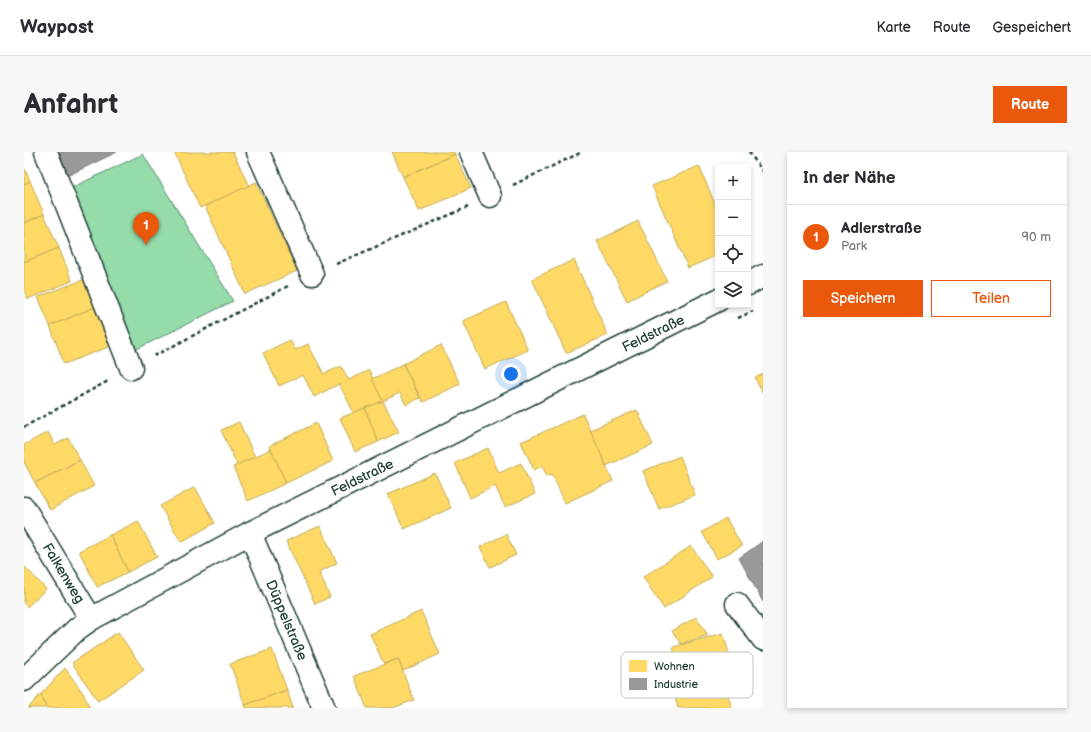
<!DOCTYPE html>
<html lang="de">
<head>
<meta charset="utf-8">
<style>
  body { margin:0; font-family:"Balsamiq Sans",sans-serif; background:#f7f7f7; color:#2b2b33 }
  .controls { position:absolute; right:12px; top:12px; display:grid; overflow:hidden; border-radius:0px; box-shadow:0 2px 6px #0003 }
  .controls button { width:36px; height:36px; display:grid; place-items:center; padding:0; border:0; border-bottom:1px solid #e1e1e2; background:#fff; color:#2b2b33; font:20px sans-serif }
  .you { position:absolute; left:487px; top:222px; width:14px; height:14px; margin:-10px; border:3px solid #fff; border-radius:50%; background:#1a73e8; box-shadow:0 0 0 6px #1a73e833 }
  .badge { display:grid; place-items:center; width:26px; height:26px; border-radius:50%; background:#ea580c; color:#fff; font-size:13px; font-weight:700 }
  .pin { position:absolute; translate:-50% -33px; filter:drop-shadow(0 1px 2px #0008) }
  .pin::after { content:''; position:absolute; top:21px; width:14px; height:12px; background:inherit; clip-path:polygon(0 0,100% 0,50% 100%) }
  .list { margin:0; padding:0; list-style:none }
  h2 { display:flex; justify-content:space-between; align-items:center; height:52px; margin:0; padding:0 16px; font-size:17px }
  h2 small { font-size:13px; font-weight:400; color:#7c7c81 }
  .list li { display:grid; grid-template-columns:26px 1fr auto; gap:12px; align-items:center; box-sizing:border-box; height:64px; padding:0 16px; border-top:1px solid #e1e1e2 }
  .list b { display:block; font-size:15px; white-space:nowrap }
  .list p { margin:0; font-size:13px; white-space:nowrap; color:#7c7c81 }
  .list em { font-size:13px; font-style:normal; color:#7c7c81 }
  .actions { display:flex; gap:8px; padding:12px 16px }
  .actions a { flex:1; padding:9px 0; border:1px solid #ea580c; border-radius:0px; text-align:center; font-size:14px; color:#ea580c }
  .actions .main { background:#ea580c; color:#fff }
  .icon { flex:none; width:22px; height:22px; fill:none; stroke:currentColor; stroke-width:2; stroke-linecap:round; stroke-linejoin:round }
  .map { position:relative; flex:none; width:739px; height:556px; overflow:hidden; border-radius:0px }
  header { display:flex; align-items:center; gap:24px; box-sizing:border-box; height:56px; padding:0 20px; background:#fff; border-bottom:1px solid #e1e1e2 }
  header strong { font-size:19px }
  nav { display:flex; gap:22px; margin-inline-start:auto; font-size:14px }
  .intro { display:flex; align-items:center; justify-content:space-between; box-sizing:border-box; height:96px; padding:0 24px }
  h1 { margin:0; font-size:28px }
  .button { padding:10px 18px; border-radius:0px; background:#ea580c; color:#fff; font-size:14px; font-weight:700 }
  main { display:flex; gap:24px; padding:0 24px }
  aside { flex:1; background:#fff; border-radius:0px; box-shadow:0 2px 6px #0003 }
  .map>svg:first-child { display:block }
</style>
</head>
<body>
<header>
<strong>Waypost</strong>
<nav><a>Karte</a><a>Route</a><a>Gespeichert</a></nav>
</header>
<div class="intro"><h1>Anfahrt</h1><a class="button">Route</a></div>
<main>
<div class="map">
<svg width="739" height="556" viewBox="0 0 739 556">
  <rect width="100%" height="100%" fill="#fff"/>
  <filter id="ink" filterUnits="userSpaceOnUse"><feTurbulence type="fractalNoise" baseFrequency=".025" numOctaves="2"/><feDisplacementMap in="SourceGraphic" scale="8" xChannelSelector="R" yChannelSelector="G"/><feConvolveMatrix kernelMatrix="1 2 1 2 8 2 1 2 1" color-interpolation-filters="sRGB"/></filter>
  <g filter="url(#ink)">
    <!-- green -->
    <polygon fill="#95dcaa" stroke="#5a8c6f" points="119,2 209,149 111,198 47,36"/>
    <!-- homes -->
    <g fill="#ffd966" stroke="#bcaa57">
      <polygon points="150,0 209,0 225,34 176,56"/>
      <polygon points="368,0 430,0 431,2 379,25"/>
      <polygon points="431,2 447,36 395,59 379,25"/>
      <polygon points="675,14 694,59 694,103 664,116 628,34"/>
      <polygon points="0,15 6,29 0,32"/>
      <polygon points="6,29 20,62 0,71 0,32"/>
      <polygon points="232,30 273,119 221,142 181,54"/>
      <polygon points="20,62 35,96 0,110 0,71"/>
      <polygon points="614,69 643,129 603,149 573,89"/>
      <polygon points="35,96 48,129 4,147 0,139 0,110"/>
      <polygon points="550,108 584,183 542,201 508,127"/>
      <polygon points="61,127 71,155 26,174 14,145"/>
      <polygon points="482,150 504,198 461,217 439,169"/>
      <polygon points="71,155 87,194 40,212 26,174"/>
      <polygon points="266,188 271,198 284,192 300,222 317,214 325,228 345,218 359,249 330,261 315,232 290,245 279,223 255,234 239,201"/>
      <polygon points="417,193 436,232 399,250 379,212"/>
      <polygon points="379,212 396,246 382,253 376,241 359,249 348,227"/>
      <polygon points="739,222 739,242 731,226"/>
      <polygon points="359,249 375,280 354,290 341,256"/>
      <polygon points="341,256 354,290 331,300 316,266"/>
      <polygon points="613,258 629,293 582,314 566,278"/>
      <polygon points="559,262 589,329 541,351 528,322 523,324 518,314 510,318 497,290"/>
      <polygon points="215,270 231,305 213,313 197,278"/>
      <polygon points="292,271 309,309 262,331 245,294"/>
      <polygon points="24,280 31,293 44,286 56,308 11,331 0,310 0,293"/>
      <polygon points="464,296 475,321 497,311 511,342 481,355 471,334 446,346 431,311"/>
      <polygon points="247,297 262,331 224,349 209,315"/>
      <polygon points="656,304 671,343 635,357 619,319"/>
      <polygon points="56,308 70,334 26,358 11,331"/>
      <polygon points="411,321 427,356 380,377 364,342"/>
      <polygon points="171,335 191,371 157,390 136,354"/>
      <polygon points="702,366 718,394 693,407 678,380"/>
      <polygon points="114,369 133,405 104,420 86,383"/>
      <polygon points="296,374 313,411 295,420 306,445 291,452 262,389"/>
      <polygon points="482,382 492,403 466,415 456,395"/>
      <polygon points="86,383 104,420 73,435 55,399"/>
      <polygon points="667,394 688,425 640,457 619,425"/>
      <polygon points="0,414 22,437 3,455 0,451"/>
      <polygon points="397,459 416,502 379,519 374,507 360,512 346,482"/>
      <polygon points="672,465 684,483 657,492 648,479"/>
      <polygon points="94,480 120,518 74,549 48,511"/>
      <polygon points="699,481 708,512 696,517 658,526 649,495"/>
      <polygon points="248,497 263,538 221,553 206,512"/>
      <polygon points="374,507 390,548 369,556 343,556 330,524"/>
      <polygon points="41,516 59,541 66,556 22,556 17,542"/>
      <polygon points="696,517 708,556 654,556 646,529"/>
      <polygon points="263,538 269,556 222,556 221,553"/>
      <polygon points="17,542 22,556 4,556"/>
    </g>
    <!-- industry -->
    <g fill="#999" stroke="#747d7b">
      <polygon points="32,0 93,0 41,25"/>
      <polygon points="739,389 739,450 715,406"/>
    </g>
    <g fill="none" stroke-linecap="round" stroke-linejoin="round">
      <defs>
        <g id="minor">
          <polyline points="22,0 107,216"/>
          <polyline points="234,0 288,122"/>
          <polyline points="447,0 466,44"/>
          <polyline points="724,132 739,124"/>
          <polyline points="0,356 67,467"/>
          <polyline points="226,381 300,556"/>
          <polyline points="713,452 739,487"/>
          <polyline points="0,528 53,477 67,467 226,381 694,148"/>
        </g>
      </defs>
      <!-- minor casing -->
      <use href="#minor" stroke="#1f3d34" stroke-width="25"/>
      <!-- path -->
      <g stroke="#1f3d34" stroke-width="2.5" stroke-dasharray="4 3" stroke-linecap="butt">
        <polyline points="725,0 739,20"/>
        <polyline points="489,33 558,0"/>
        <polyline points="312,112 444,55"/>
        <polyline points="714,166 729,159"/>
        <polyline points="130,204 264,134"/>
        <polyline points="0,275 84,229"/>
      </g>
      <!-- minor -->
      <use href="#minor" stroke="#fff" stroke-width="22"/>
    </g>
  </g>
  <g text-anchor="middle" stroke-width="4" stroke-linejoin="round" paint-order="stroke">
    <!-- street labels -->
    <g font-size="14" fill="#1f3d34" stroke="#fff">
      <text transform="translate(629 181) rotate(-26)" y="5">Feldstraße</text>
      <text transform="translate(338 325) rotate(-26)" y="5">Feldstraße</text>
      <text transform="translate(40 421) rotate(59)" y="5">Falkenweg</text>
      <text transform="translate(263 468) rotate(67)" y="5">Düppelstraße</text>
    </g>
  </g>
  <!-- legend -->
  <rect x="597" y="500" width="132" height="46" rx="6" fill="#fff" stroke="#bcc5c2" stroke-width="1"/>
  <rect x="605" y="508" width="18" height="12" fill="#ffd966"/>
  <rect x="605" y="526" width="18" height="12" fill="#999"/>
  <g font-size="11" fill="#1f3d34">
    <text x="630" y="518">Wohnen</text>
    <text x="630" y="536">Industrie</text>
  </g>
</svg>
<div class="controls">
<button>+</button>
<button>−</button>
<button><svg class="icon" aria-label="locate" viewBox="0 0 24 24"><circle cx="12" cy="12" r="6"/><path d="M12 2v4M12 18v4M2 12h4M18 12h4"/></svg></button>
<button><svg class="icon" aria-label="layers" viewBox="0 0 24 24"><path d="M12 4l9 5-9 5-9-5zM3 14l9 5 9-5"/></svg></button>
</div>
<div class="you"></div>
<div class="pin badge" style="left:122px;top:93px">1</div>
</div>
<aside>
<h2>In der Nähe<small></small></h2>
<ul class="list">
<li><span class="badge">1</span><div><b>Adlerstraße</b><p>Park</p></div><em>90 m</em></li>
</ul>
<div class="actions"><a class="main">Speichern</a><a>Teilen</a></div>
</aside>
</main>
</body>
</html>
